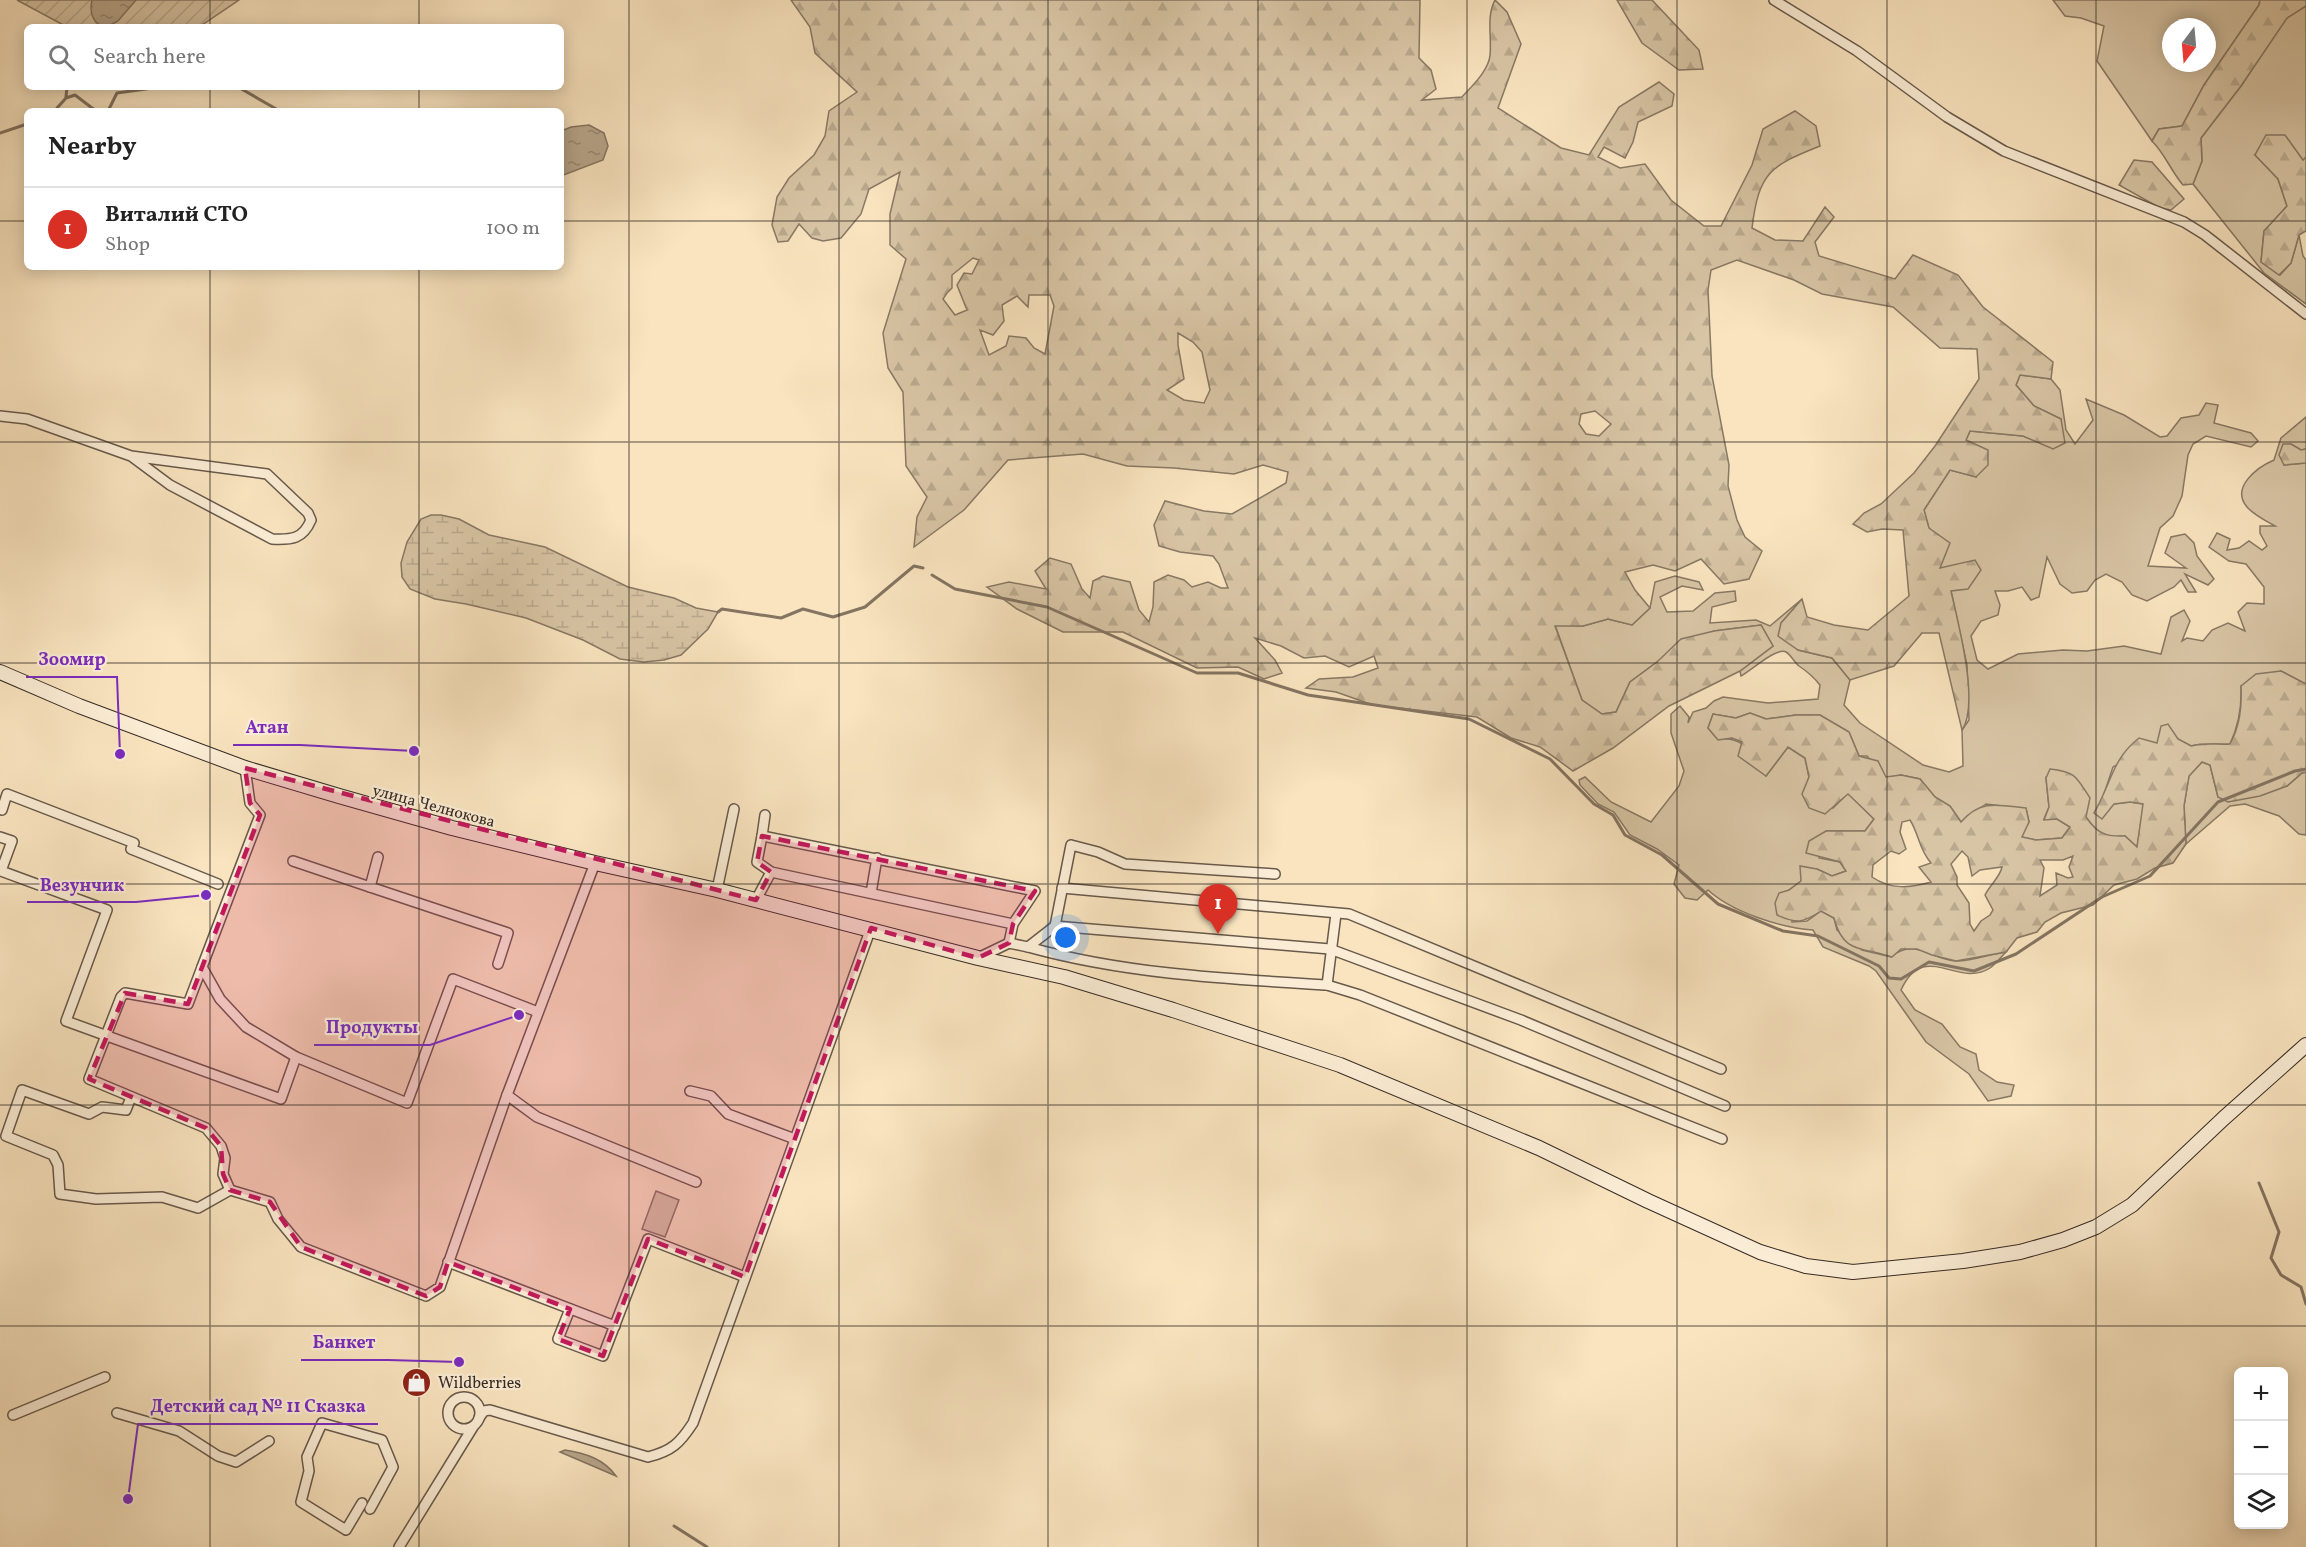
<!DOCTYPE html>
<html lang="en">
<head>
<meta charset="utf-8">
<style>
  body { margin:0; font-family:Vollkorn,serif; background:#f2f2f2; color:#222 }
  .controls { position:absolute; right:18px; bottom:18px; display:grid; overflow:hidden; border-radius:9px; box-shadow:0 3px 15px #0003 }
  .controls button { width:54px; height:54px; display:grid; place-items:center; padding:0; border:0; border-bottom:2px solid #e0e0e0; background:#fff; color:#222; font:30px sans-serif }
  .compass { position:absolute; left:2162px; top:18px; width:54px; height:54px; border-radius:50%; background:#fff; box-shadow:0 3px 15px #0003; rotate:196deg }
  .you { position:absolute; left:1066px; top:938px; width:21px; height:21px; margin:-15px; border:4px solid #fff; border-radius:50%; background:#1a73e8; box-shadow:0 0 0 9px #1a73e833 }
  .badge { display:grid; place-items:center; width:39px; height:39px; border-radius:50%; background:#d93025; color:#fff; font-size:20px; font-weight:700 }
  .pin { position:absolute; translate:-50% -50px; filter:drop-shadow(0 2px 3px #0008) }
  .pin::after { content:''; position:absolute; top:32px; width:21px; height:18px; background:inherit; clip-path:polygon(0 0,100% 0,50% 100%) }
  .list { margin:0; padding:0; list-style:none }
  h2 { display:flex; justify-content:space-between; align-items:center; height:78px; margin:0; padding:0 24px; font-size:26px }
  h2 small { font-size:20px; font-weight:400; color:#767676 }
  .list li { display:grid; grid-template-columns:39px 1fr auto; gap:18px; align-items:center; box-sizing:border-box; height:84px; padding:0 24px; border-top:2px solid #e0e0e0 }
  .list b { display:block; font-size:22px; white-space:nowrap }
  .list p { margin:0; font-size:20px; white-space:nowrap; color:#767676 }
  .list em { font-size:20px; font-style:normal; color:#767676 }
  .icon { flex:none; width:33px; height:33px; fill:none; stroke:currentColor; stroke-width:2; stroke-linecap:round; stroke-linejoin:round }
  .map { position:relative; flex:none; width:2306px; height:1547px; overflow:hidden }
  .search { position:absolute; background:#fff; box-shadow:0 3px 15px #0003; left:24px; top:24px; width:540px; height:66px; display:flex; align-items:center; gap:15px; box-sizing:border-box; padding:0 21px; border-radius:9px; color:#767676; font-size:22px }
  .panel { position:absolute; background:#fff; box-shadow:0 3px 15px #0003; left:24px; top:108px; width:540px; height:162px; border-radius:9px }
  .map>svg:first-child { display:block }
</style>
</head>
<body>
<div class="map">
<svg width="2306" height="1547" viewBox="0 0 2306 1547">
  <defs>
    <pattern id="forest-firs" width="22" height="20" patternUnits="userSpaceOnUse" patternTransform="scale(1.5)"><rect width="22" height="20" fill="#d8c5a5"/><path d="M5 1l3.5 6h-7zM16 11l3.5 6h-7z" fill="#baa98e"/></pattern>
    <pattern id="wetland-marsh" width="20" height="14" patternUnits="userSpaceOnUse" patternTransform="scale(1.5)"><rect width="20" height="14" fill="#d8c5a5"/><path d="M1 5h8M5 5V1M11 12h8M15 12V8" fill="none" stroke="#baa98e"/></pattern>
    <pattern id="garden-furrows" width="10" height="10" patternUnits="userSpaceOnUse" patternTransform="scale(1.5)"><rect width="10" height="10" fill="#d8c5a5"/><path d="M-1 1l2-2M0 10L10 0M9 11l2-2" fill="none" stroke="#baa98e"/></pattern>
    <pattern id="water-ripples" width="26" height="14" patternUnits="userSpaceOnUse" patternTransform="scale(1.5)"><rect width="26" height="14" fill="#b7a58a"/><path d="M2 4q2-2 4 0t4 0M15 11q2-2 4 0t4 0" fill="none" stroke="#968771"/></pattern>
  </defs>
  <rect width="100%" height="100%" fill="#f9e4bf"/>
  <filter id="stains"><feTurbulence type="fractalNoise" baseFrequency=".00333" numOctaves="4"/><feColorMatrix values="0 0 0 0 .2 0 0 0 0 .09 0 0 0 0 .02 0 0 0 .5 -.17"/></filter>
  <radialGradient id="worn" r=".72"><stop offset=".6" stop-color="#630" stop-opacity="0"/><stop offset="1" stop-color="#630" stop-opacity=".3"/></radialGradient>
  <!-- grass -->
  <g fill="#d8c5a5" stroke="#887864" stroke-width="1.5" fill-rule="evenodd">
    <path d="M2053,0H2260L2259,5L2204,85L2182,126L2159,129L2152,141L2097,61L2104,26L2081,18L2065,16ZM2171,27H2207V63H2171Z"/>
    <polygon points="2306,6 2306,157 2304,161 2255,155 2278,179 2287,206 2264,231 2261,262 2280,275 2291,263 2299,235 2303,256 2306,260 2306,304 2264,273 2193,184 2202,161 2201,138 2241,86 2287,17"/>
    <path d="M2020,375L2051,379L2060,390L2066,430L2075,444L2093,420L2086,399L2124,415L2160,437L2167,436L2181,418L2199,415L2206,403L2218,405L2214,423L2251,433L2258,441L2251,447L2206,436L2193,444L2188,455L2182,496L2173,516L2160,528L2148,566L2186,568L2165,553L2171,537L2185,534L2194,543L2197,556L2214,579L2208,585L2185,574L2196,592H2188L2181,580L2174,587L2147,601L2132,595L2122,582L2106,574L2095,580L2087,591L2072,593L2060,584L2047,557L2039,597L2031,600L2022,587L2008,591H1995L2000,605L1998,615L1981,621L1971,636L1977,660L1988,669L2018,654L2063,650L2087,651L2124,646L2161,654L2171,617L2184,610L2190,621L2182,641L2187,638L2203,641L2212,630L2228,623L2245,631L2238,612L2247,603L2264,604V587L2246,564L2229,561L2209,547L2217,533L2230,539L2227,550L2239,548L2249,541L2262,550L2267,546L2260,533V526H2275C2266,521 2254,515 2247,507C2230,487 2258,467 2274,460L2281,438L2306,417V449L2301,450L2291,444L2284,465L2306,463V684L2281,671L2241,686C2242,708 2239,725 2230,744C2217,745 2204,742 2191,746L2178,739L2157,743L2113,767L2103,797L2114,804L2130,802L2144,804L2137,847L2125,836L2111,837L2095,830L2086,817L2046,778L2049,807L2044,819H2057L2070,827L2062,838L2036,840L2021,837L2029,822L2026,809L1986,804L1961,822L1950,806L1935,797L1920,779L1901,775L1886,778L1867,756H1859L1849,732L1820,715H1796L1766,719L1750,713L1736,718L1713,714L1708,728L1718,739C1747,736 1751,755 1766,776L1788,747L1805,758L1809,777L1803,794L1833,808L1848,793L1874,819L1865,831H1826L1819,858L1840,862L1846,871L1832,876L1817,869L1789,890L1792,922L1807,921L1821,911L1834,918L1837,930L1862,950L1891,957C1916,936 1933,962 1959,961C1975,960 1991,954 2006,952C2001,957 1996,964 1990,968C1957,989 1924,939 1901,990L1915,1010L1942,1024L1960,1047L1976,1054L1979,1070L1997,1082L2014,1085L2011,1096L1988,1101L1969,1074L1926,1042L1876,971L1869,966L1823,947L1813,930C1781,928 1732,912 1708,890L1697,900L1685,898L1674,884L1679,865L1657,849L1630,835L1614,812L1598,804L1580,785L1579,780L1585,777L1611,802L1651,822L1679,786L1684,771L1671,733V714L1680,706L1689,717L1688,723L1693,712L1706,708L1714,701L1723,697L1768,703L1818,699L1820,685C1813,676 1808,672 1799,666C1794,662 1791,655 1786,652C1776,647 1751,671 1741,676L1740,671L1773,646L1761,625L1714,631L1657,662L1630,682L1616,712L1602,714L1582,700L1555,625L1583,626L1608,619L1632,625L1650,608L1655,582L1675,576L1699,582L1703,590L1682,586L1660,597L1667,612L1693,611L1715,593L1735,591L1736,601L1712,607L1710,623L1756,620L1770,626L1802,599L1781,623L1798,650L1832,658L1850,680L1844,705L1860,723L1923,765L1949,772L1963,766L1962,730L1969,720L1967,665L1951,591L1939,568L1924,510L1950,470L1976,477L1966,440L1970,431L2023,436L2053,448L2061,419L2034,406L2016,385Z"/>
    <polygon points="2202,762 2210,765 2218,797 2287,786 2302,773 2306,772 2306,835 2299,834 2279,816 2245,804 2230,806 2186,844 2184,806 2189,776"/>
    <polygon points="656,1191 679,1200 665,1237 642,1229"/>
  </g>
  <!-- forest -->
  <g fill="url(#forest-firs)" stroke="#887864" stroke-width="1.5" fill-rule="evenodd">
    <path d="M791,0H1420L1419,58L1431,70L1436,89L1422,100L1462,97C1472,86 1489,70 1490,55C1492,36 1486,17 1495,0L1507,12L1521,44L1498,108L1561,148L1589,155L1619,107L1659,82L1674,94L1672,106L1638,122L1633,142L1625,158L1604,147L1598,157L1620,168L1645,164L1671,200L1704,226H1721L1752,165L1763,129L1795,111L1816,126L1820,146C1770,166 1759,172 1752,228L1775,240L1803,241L1825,207L1834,217L1815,242L1819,256L1895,279L1913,255L1958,275L1983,307L2053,362L2051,379L2020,375L2016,385L2034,406L2061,419L2065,443L2053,449L2023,436L1970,431L1966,440L1988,450V465L1976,477L1950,470L1924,510L1929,528L1950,543L1940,568L1975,560L1981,570L1968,589L1951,591C1958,623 1980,704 1962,730L1939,633H1922L1894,666L1850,680L1832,658L1798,650L1778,636L1781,623L1802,599L1807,617L1834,625L1868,630L1909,596L1903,530L1882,529L1867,532L1853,524L1864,513L1881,504L1914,473L1935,446L1979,379L1977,349L1940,348L1893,307L1822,294L1794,280L1737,260L1711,270L1708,290L1712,376L1729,465L1728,486L1737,520L1745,537L1762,551L1749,579L1724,584L1701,559L1675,571L1653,565L1625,572L1635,590L1650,608L1632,625L1608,619L1583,626H1555L1582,700L1602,714L1616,712L1630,682L1657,662L1681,639L1714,631L1761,625L1773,646L1740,671L1669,706L1613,748L1573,771L1540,747L1511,738L1477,717L1373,705L1336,692L1306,688L1319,679L1353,677L1378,668L1374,656L1349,667L1325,656L1304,658L1281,646L1255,638L1275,660L1282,673L1264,679L1238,667L1197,668L1123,632H1063L1017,609L987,587L1009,582L1046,589L1035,571L1050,558L1071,564L1082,589L1090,598L1093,581L1103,576L1130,582L1139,610L1149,622L1153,607L1154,582L1168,575L1184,580L1192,587L1208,582L1221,588H1228L1219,564L1213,556L1180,552L1159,546L1154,525L1165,501L1204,511L1232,514L1286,483L1288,472L1263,465L1234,474L1174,468L1127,466L1083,454L1008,460L964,510L914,547L917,517L927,497L906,466L903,392L888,368L883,333L906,259L890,245V214L900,172L869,189L861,214L841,238L823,241L812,238L799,224L788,241L778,242L772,225L777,197L789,178L814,155L825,136L829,111L857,92L815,53L810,27ZM973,258L979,260L972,274L964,273L957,285L967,310L955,315L943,299L947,293L952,288V275ZM1029,295H1050L1054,306L1045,354L1034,348L1026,338L1009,336L1006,346L989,355L980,330L993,335L1004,321L1002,305L1017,296L1028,307ZM1178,333L1193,342L1202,352L1210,390L1204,403L1184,400L1167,390L1184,379L1178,345ZM1595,411L1611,424L1599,436L1586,434L1579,424L1581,414Z"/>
    <polygon points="1617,0 1652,0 1699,50 1703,69 1679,70 1642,43"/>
    <path d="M2260,0H2306V6L2287,18L2241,86L2201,138L2202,161L2193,184L2183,185C2171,171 2165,154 2152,141L2159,129L2182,126L2204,85L2259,5Z"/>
    <polygon points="2266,135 2285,135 2303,160 2306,157 2306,231 2299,235 2291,263 2279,275 2261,262 2264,231 2287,206 2278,179 2255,155"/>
    <polygon points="2134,160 2152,162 2184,199 2171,210 2160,208 2119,185"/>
    <polygon points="2283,444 2291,444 2301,450 2306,449 2306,463 2284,465 2279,455"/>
    <path d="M2281,671L2306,684V772L2302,773L2287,786L2260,796L2228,802L2218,797L2210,765L2202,762L2189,776L2184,806L2186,844L2173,863L2155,868L2137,879L2114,885L2093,905L2061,913L2045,922L2037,932L2017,938L2006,952L1956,961L1932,955L1917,949H1901L1892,957C1862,947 1843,954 1834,918L1821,911C1803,923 1797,924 1777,915L1775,903L1779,893L1789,890L1801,881L1800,866L1817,869L1832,876L1846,871L1840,862L1806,853L1809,841L1826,831H1865L1874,819L1848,794L1825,814L1809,808L1802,794L1809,777L1805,758L1788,747L1766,776L1738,756L1742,742L1732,738L1718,740L1708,728L1713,714L1736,718L1750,713L1766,719L1796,715H1820L1849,732L1859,756L1878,761L1886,777L1901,775L1920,779L1935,797L1950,806L1961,822C1981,799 1998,805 2026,808L2029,822L2022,837L2036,840L2062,838L2070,827L2057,819L2044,820L2049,807L2046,778L2050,769C2077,772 2076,777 2090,798L2086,817C2097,833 2105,837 2125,836L2137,847L2143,804L2130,802L2114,804L2102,819L2094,813C2111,784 2112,759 2139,738L2157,743L2161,726L2168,724L2178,739L2191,746C2204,742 2217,745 2230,744C2240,725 2242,707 2241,686L2256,674ZM1910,820C1919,834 1919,850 1931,863L1919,867L1931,882C1910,888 1891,890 1872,877L1873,865L1891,851L1899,854L1906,849L1900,832L1902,822ZM1962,851L1968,857L1972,876L1980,870L2002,867C2000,877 1990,885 1985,895L1993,910L1990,915L1981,921L1974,931L1970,924L1969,903L1957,885V877L1951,864ZM2073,856L2069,867L2073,877L2068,878L2056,873L2057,885L2040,896L2044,868L2040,860H2063Z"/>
  </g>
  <!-- wetland -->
  <polygon fill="url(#wetland-marsh)" stroke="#887864" stroke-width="1.5" points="431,515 441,515 459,519 489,535 545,547 628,587 674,598 696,608 718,612 708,629 681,655 664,660 644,662 620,659 583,640 526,618 466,604 435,599 410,589 402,577 401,563 407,542 421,519"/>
  <!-- garden -->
  <polygon fill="url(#garden-furrows)" stroke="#887864" stroke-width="1.5" points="17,0 239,0 199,27 67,27"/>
  <!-- water -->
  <g fill="url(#water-ripples)" stroke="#847461" stroke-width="1.5">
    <path d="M92,0H136L118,21L107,27C93,26 89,12 92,0Z"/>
    <polygon points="589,125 604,133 608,146 603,160 561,176 561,131 571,127"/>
    <path d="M565,1450C585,1453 604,1459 616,1476L560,1452Z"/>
  </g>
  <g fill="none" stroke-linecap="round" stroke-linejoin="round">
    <!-- stream -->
    <g stroke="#847461" stroke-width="3">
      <polyline points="238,87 278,110"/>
      <polyline points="66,97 67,87"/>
      <polyline points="57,108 66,98 75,95 96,111"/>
      <polyline points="108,111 117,93 160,87"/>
      <polyline points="0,133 27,124"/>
      <polyline points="932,575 955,589 1047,607 1197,673 1238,673 1308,695 1469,719 1550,759 1594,804 1613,815 1625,835 1662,855 1718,904 1783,931 1818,936 1879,966 1889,978 1901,979 1929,962 1974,971 2016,954 2102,897 2150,876 2218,802 2295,771 2306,769"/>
      <polyline points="718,612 722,609 781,618 803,609 833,617 865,607 914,566 923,568"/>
      <polyline points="2259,1183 2279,1232 2271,1258 2281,1275 2301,1287 2306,1304"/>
      <polyline points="674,1526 707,1547"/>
    </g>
    <defs>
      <g id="minor">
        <polyline points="1774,0 1857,51 1947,117 2004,151 2184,222 2205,235 2306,314"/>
        <path d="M0,416L27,419L131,456L267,474L308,513L311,520C303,539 292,540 272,539L170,485L131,456"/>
        <polyline points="245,768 250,803 260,815 202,967 220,999 246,1027 296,1057 407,1103 453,979 538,1012"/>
        <polyline points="2,810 7,794 134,843 131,849 218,884"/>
        <polyline points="762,836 765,815"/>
        <polyline points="0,837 12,841 1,871 107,910 66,1021 281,1099 296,1057"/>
        <polyline points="378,857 370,887 508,933 498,964"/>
        <polyline points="293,861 370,887"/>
        <polyline points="1062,888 1349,914 1721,1069"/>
        <polyline points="717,890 734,809"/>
        <polyline points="871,893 877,858"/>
        <polyline points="756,900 771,872"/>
        <polyline points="1055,926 1330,949 1521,1020 1725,1106"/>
        <polyline points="1009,943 1013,924 1035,891 762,836 757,862 771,872 1013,924"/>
        <path d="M1028,947C1125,974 1227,979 1327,985L1336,914"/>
        <polyline points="978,958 1009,943 1028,947 1055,926 1071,845 1098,852 1125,864 1275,874"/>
        <polyline points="202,967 188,1004 125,993 121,997 89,1079 206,1128 221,1146 225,1158 223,1174 230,1190"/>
        <polyline points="1327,985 1360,995 1722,1139"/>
        <polyline points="690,1091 711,1096 728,1114 795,1139"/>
        <polyline points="507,1095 537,1117 696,1182"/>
        <polyline points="131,1097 126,1110 102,1107 89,1114 22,1090 6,1136 53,1155 58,1165 60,1194 96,1199 162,1197 198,1208 230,1190 270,1202 278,1219 301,1247 426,1296 440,1287 507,1095 595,863"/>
        <polyline points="448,1262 615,1326"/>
        <polyline points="570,1309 558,1339 603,1356 648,1239 745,1277"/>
        <circle cx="464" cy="1413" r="16"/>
        <polyline points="117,1413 179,1431 218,1456 236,1462 269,1441"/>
        <polyline points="13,1415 105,1377"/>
        <path d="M479,1418L484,1411L490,1410L648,1457C672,1451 680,1443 693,1423L871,928"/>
        <polyline points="362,1503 346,1530 301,1502 309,1471 307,1457 322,1423 382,1440 393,1467 370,1509"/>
        <polyline points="399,1547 473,1427"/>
      </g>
      <polyline id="secondary" points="0,672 79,706 245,768 339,796 452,828 595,863 717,890 978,958 1064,977 1173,1010 1340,1065 1539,1148 1648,1201 1760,1252 1806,1266 1853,1272 1963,1261 2020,1252 2063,1240 2096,1227 2132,1205 2224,1118 2306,1045"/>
    </defs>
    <!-- minor casing -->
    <use href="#minor" stroke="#68594b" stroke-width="12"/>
    <!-- secondary casing -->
    <use href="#secondary" stroke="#372b24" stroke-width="16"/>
    <!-- minor -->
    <use href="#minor" stroke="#fbedd5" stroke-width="9"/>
    <!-- secondary -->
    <use href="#secondary" stroke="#fbedd5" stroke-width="14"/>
  </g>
  <!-- marked area -->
  <path fill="#c2185b" fill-opacity="0.2" stroke="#c2185b" stroke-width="4.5" stroke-dasharray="12 8" stroke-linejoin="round" d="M245,768L756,900L771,872L757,862L762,836L1035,891L1013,924L1009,943L978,958L871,928L745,1277L648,1239L603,1356L558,1339L570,1309L448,1262L440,1287L426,1296L301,1247L270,1202L230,1190L223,1174L221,1146L206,1128L89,1079L125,993L188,1004L260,815L250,803Z"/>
  <!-- grid -->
  <path fill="none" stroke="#372b24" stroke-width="1.5" stroke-opacity="0.55" d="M210,0V27M419,0V27M629,0V1547M839,0V1547M1048,0V1547M1258,0V1547M1467,0V1547M1677,0V1547M1887,0V1547M2096,0V1547M210,87V111M419,87V111M0,221H27M561,221H2306M210,267V1547M419,267V1547M0,442H2306M0,663H2306M0,884H2306M0,1105H2306M0,1326H2306"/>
  <!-- icons -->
  <defs>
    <symbol id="shop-disc" viewBox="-11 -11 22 22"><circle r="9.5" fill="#8f2418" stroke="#fbedd5"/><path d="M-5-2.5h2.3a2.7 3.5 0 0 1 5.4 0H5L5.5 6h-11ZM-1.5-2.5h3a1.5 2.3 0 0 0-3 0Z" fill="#fff"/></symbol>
  </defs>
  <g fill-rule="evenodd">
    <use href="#shop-disc" x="400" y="1366" width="33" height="33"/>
  </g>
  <g text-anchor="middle" stroke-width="4.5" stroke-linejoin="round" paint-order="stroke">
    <!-- street labels -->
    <g font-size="16" fill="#372b24" stroke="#fbedd5">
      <text transform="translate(434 805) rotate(15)" y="6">улица Челнокова</text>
    </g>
    <!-- poi labels -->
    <g font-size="16" fill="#372b24" stroke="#fbedd5" text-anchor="start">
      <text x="438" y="1388">Wildberries</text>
    </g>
  </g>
  <!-- callouts -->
  <path fill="none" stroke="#7b2cbf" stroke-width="2" d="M120 754L117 677H26M414 751L300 745H233M206 895L136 902H27M519 1015L430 1045H314M459 1362L388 1360H301M128 1499L138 1424H378"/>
  <g fill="#7b2cbf" stroke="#fbedd5" stroke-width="2">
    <circle cx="120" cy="754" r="6"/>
    <circle cx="414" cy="751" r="6"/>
    <circle cx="206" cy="895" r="6"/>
    <circle cx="519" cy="1015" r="6"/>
    <circle cx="459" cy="1362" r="6"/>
    <circle cx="128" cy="1499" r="6"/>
  </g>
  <g font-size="18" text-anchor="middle" font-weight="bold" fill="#7b2cbf" stroke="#fbedd5" stroke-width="4.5" stroke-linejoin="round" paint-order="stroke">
    <text x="72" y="665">Зоомир</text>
    <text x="267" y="733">Атан</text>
    <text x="82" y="891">Везунчик</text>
    <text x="372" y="1033">Продукты</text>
    <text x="344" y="1348">Банкет</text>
    <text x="258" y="1412">Детский сад № 11 Сказка</text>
  </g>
  <rect width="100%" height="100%" filter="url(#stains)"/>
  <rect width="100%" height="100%" fill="url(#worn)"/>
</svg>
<div class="controls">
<button>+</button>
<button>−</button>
<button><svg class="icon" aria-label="layers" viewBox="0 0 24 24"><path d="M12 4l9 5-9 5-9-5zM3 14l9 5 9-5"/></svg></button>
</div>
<svg class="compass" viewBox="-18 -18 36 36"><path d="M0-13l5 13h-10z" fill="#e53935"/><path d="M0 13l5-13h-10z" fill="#767676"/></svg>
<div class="you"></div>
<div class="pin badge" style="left:1218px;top:934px">1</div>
<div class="search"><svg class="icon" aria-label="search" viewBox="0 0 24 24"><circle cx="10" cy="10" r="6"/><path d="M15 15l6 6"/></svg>Search here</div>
<section class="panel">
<h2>Nearby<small></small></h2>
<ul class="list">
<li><span class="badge">1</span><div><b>Виталий СТО</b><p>Shop</p></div><em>100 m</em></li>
</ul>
</section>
</div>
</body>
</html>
